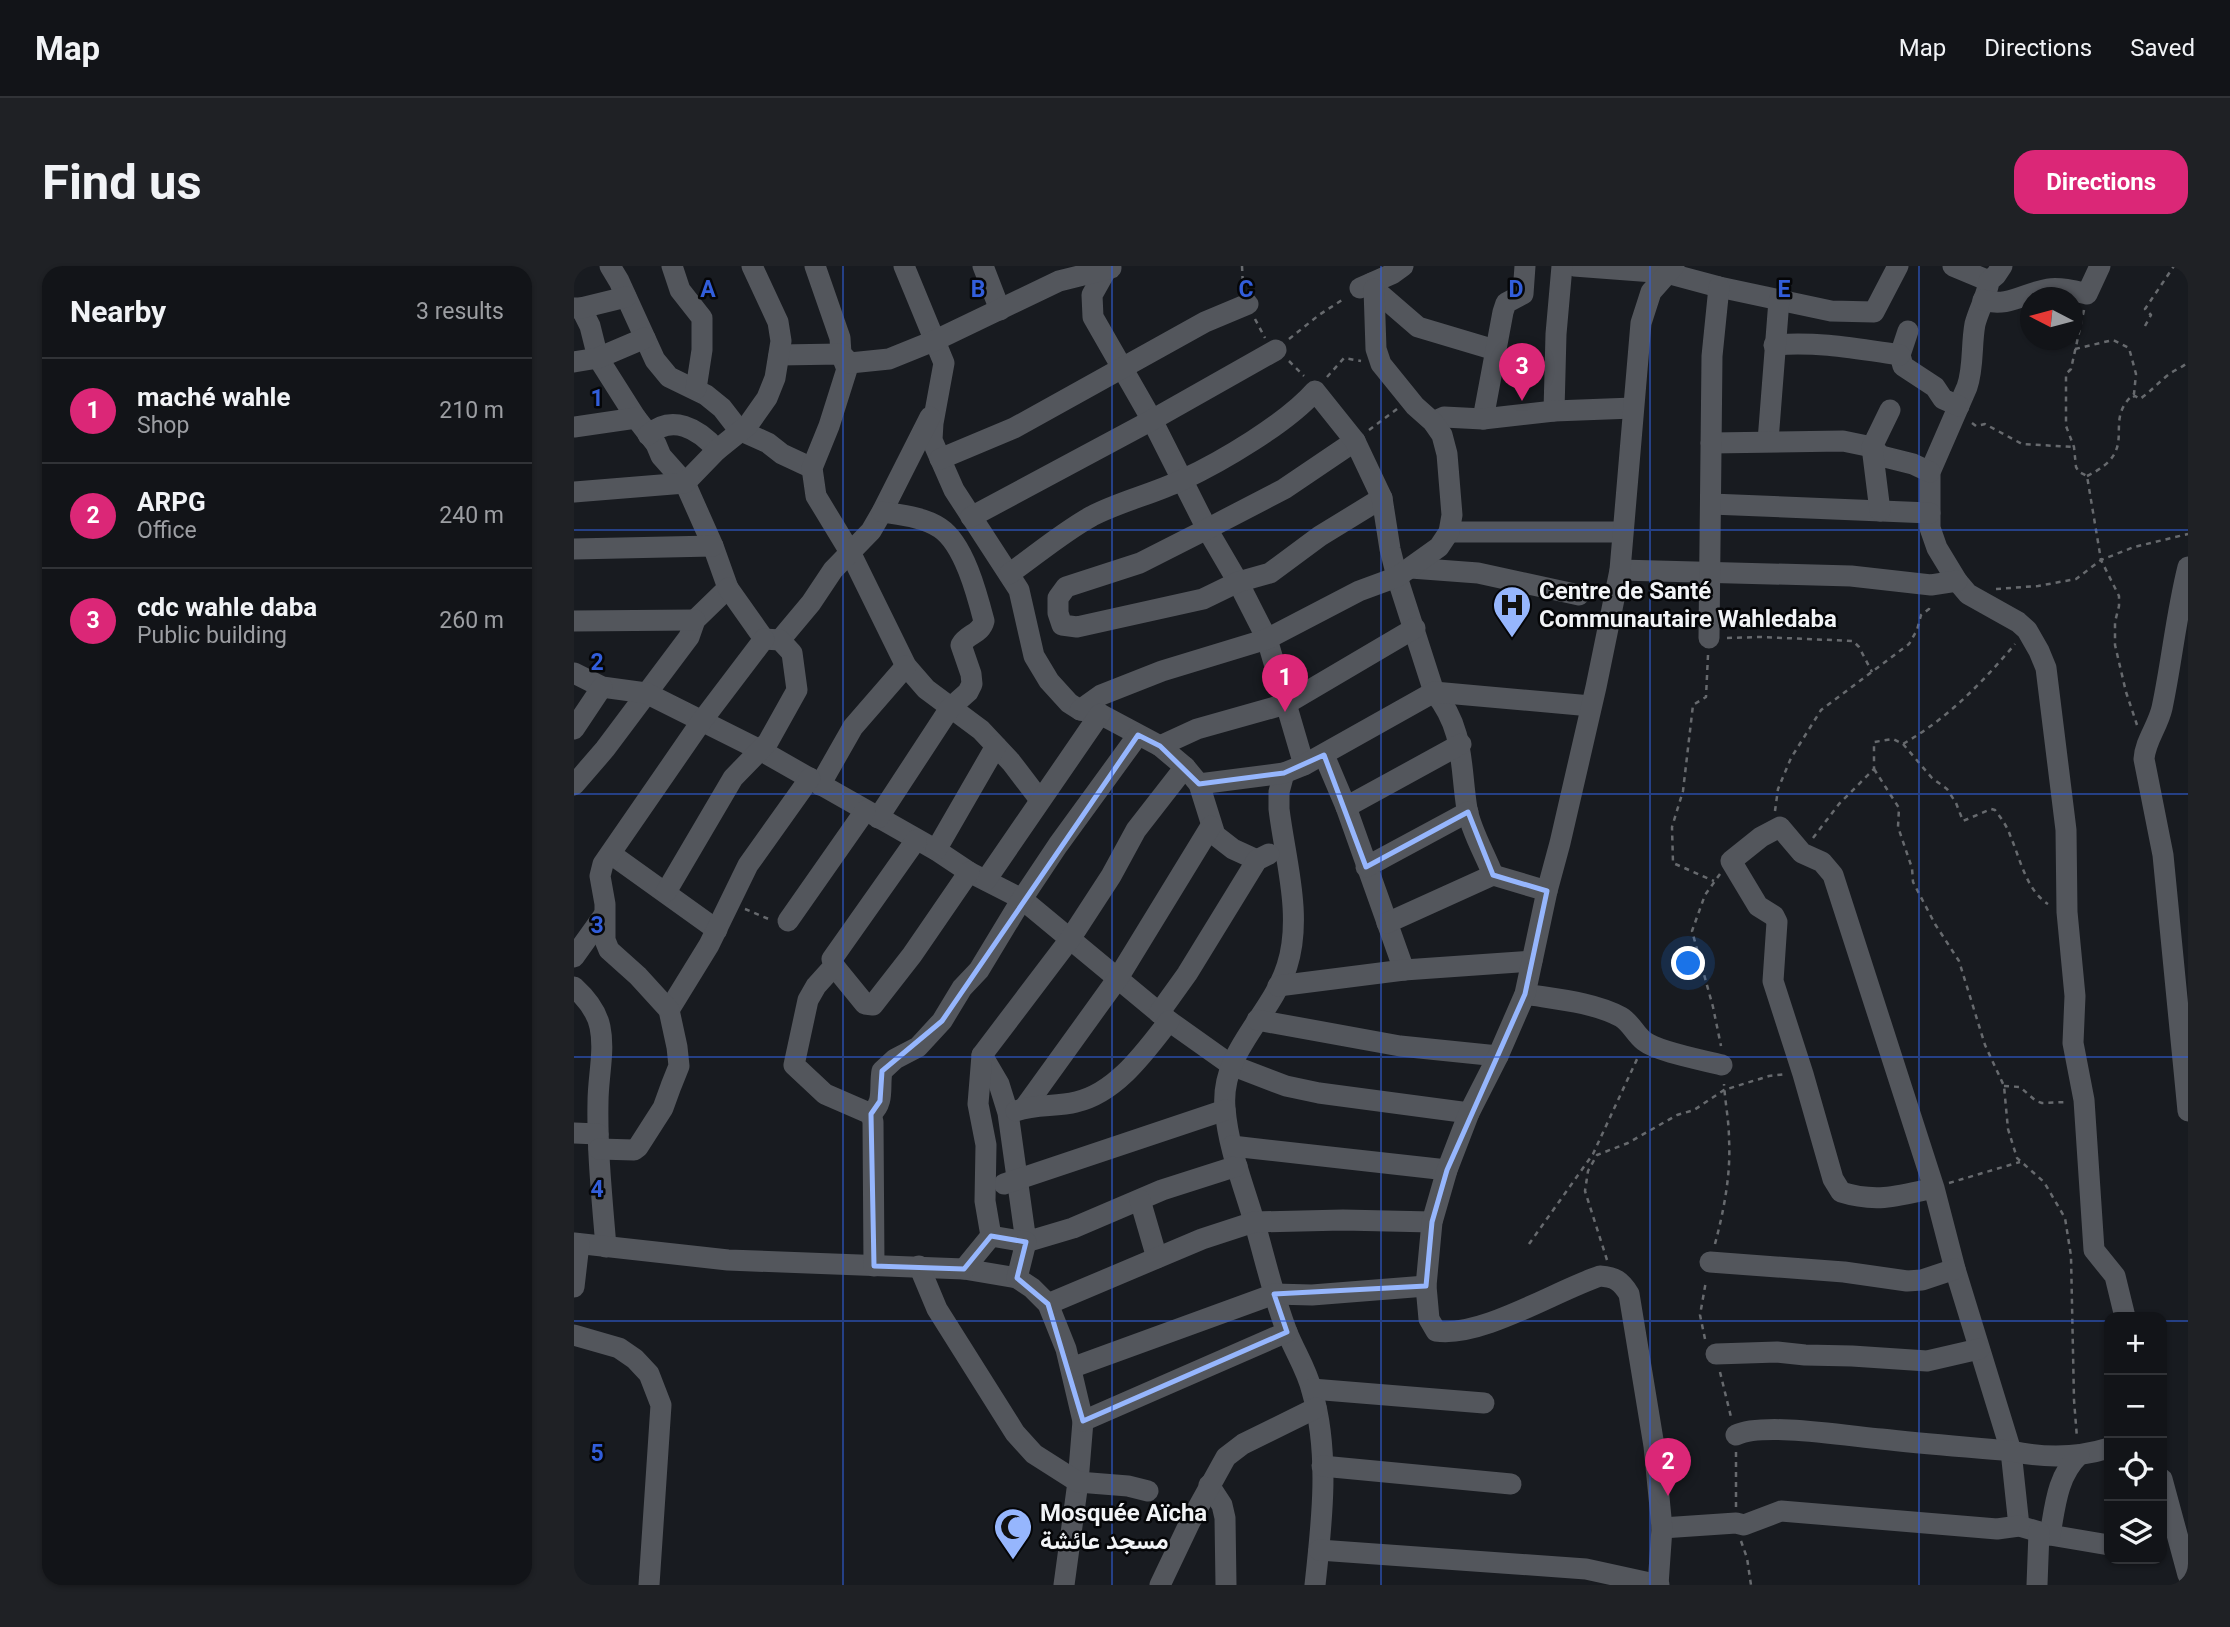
<!DOCTYPE html>
<html lang="en">
<head>
<meta charset="utf-8">
<style>
  body { margin:0; font-family:Roboto,Vazirmatn,sans-serif; background:#1f2125; color:#f1f3f6 }
  .controls { position:absolute; right:21px; bottom:21px; display:grid; overflow:hidden; border-radius:14px; box-shadow:0 2px 5px #0004 }
  .controls button { width:63px; height:63px; display:grid; place-items:center; padding:0; border:0; border-bottom:2px solid #313337; background:#121418; color:#f1f3f6; font:35px sans-serif }
  .compass { position:absolute; left:1446px; top:21px; width:63px; height:63px; border-radius:50%; background:#121418; box-shadow:0 2px 5px #0004; rotate:276deg }
  .you { position:absolute; left:1115px; top:698px; width:24px; height:24px; margin:-18px; border:5px solid #fff; border-radius:50%; background:#1a73e8; box-shadow:0 0 0 10px #1a73e833 }
  .badge { display:grid; place-items:center; width:46px; height:46px; border-radius:50%; background:#db2777; color:#fff; font-size:23px; font-weight:700 }
  .pin { position:absolute; translate:-50% -58px; filter:drop-shadow(0 2px 4px #0008) }
  .pin::after { content:''; position:absolute; top:37px; width:24px; height:21px; background:inherit; clip-path:polygon(0 0,100% 0,50% 100%) }
  .list { margin:0; padding:0; list-style:none }
  h2 { display:flex; justify-content:space-between; align-items:center; height:91px; margin:0; padding:0 28px; font-size:30px }
  h2 small { font-size:23px; font-weight:400; color:#9c9ea2 }
  .list li { display:grid; grid-template-columns:46px 1fr auto; gap:21px; align-items:center; box-sizing:border-box; height:105px; padding:0 28px; border-top:2px solid #313337 }
  .list b { display:block; font-size:26px; white-space:nowrap }
  .list p { margin:0; font-size:23px; white-space:nowrap; color:#9c9ea2 }
  .list em { font-size:23px; font-style:normal; color:#9c9ea2 }
  .icon { flex:none; width:38px; height:38px; fill:none; stroke:currentColor; stroke-width:2; stroke-linecap:round; stroke-linejoin:round }
  .map { position:relative; flex:none; width:1614px; height:1319px; overflow:hidden; border-radius:21px }
  header { display:flex; align-items:center; gap:42px; box-sizing:border-box; height:98px; padding:0 35px; background:#121418; border-bottom:2px solid #313337 }
  header strong { font-size:33px }
  nav { display:flex; gap:38px; margin-inline-start:auto; font-size:24px }
  .intro { display:flex; align-items:center; justify-content:space-between; box-sizing:border-box; height:168px; padding:0 42px }
  h1 { margin:0; font-size:49px }
  .button { padding:18px 32px; border-radius:21px; background:#db2777; color:#fff; font-size:24px; font-weight:700 }
  main { display:flex; gap:42px; padding:0 42px }
  aside { flex:1; background:#121418; border-radius:21px; box-shadow:0 2px 5px #0004 }
  .map>svg:first-child { display:block }
</style>
</head>
<body>
<header>
<strong>Map</strong>
<nav><a>Map</a><a>Directions</a><a>Saved</a></nav>
</header>
<div class="intro"><h1>Find us</h1><a class="button">Directions</a></div>
<main>
<aside>
<h2>Nearby<small>3 results</small></h2>
<ul class="list">
<li><span class="badge">1</span><div><b>maché wahle</b><p>Shop</p></div><em>210 m</em></li>
<li><span class="badge">2</span><div><b>ARPG</b><p>Office</p></div><em>240 m</em></li>
<li><span class="badge">3</span><div><b>cdc wahle daba</b><p>Public building</p></div><em>260 m</em></li>
</ul>
</aside>
<div class="map">
<svg width="1614" height="1319" viewBox="0 0 1614 1319">
  <rect width="100%" height="100%" fill="#181b20"/>
  <g fill="none" stroke-linecap="round" stroke-linejoin="round">
    <!-- path -->
    <g stroke="#676a6e" stroke-width="2.5" stroke-dasharray="5 5" stroke-linecap="butt">
      <polyline points="668,0 669,21"/>
      <polyline points="1510,44 1497,103 1492,108 1492,160 1500,181 1502,201 1505,206 1513,210 1527,294 1545,330 1545,340 1541,356 1541,379 1552,426 1563,459"/>
      <polyline points="681,53 691,72"/>
      <polyline points="1571,60 1577,49 1571,43 1600,0"/>
      <polyline points="715,73 745,49 771,32"/>
      <path d="M1501,83L1539,74L1555,82L1562,108L1560,128C1526,157 1569,183 1513,210"/>
      <polyline points="715,95 730,110"/>
      <polyline points="753,111 770,92 787,95"/>
      <path d="M1559,131L1561,130L1566,133C1576,126 1584,117 1594,109C1600,104 1608,102 1614,96"/>
      <polyline points="1398,157 1402,160 1411,158 1448,178 1500,181"/>
      <polyline points="795,164 823,143"/>
      <polyline points="1422,323 1464,320 1502,313 1527,294 1560,281 1614,268"/>
      <polyline points="1153,372 1187,371 1279,375 1285,381 1298,406"/>
      <polyline points="1134,389 1132,431 1119,439 1109,525 1098,561 1099,597 1140,615"/>
      <path d="M1329,478L1358,512L1373,523L1382,537L1389,555L1417,543L1421,544C1427,552 1433,560 1436,569C1446,592 1452,624 1474,638"/>
      <polyline points="1300,503 1325,542 1324,561 1338,602 1339,616 1361,658 1385,695 1411,779 1430,820 1434,863 1443,892 1470,916 1491,952 1497,990 1500,1134 1503,1172"/>
      <polyline points="1201,545 1204,523 1217,492 1247,444 1335,378 1343,364 1347,349 1355,343 1356,338"/>
      <path d="M1239,572L1265,538L1300,503V476L1319,473L1329,478C1374,452 1408,417 1441,378"/>
      <polyline points="1146,608 1131,629 1118,665 1139,741 1147,780"/>
      <polyline points="171,643 197,654"/>
      <polyline points="1430,820 1446,821 1462,835 1468,837 1493,836"/>
      <polyline points="1375,917 1446,896"/>
      <polyline points="955,978 1019,888 1064,791"/>
      <path d="M1141,978C1150,944 1157,908 1155,873C1155,855 1151,836 1150,818"/>
      <polyline points="1033,994 1011,925 1014,905 1023,889 1054,877 1103,849 1120,844 1150,824 1195,810 1212,808"/>
      <polyline points="1131,1073 1126,1049 1132,1015"/>
      <polyline points="1146,1106 1157,1151"/>
      <polyline points="1162,1241 1162,1185"/>
      <polyline points="1167,1275 1173,1292 1177,1319"/>
    </g>
    <!-- minor -->
    <g stroke="#53565c" stroke-width="21">
      <polyline points="36,0 45,15 81,94 95,111 132,129 148,142 165,164 194,177 208,188 238,202"/>
      <polyline points="98,0 106,24 128,52 128,84 122,123"/>
      <polyline points="241,0 266,72 267,88 273,103 255,160 238,202 242,230 276,286 332,400 352,423 407,464 437,496 466,534"/>
      <polyline points="330,0 370,97 359,157 358,174 380,224 445,324 460,390 475,415 495,437 506,444 526,448 586,480 611,501 625,518 641,569 659,583 683,594"/>
      <polyline points="409,0 426,44"/>
      <polyline points="1000,0 1093,7 1145,21 1257,45 1300,46 1324,0"/>
      <polyline points="1379,0 1415,15"/>
      <path d="M1428,0L1422,9L1415,15C1413,30 1405,43 1401,58C1397,79 1400,101 1393,121L1356,206V262L1363,282L1383,315L1394,328L1444,356L1453,364L1465,385L1472,402L1492,564L1493,646L1501,730L1499,777L1510,834L1520,984L1541,1010L1551,1051"/>
      <polyline points="532,4 518,29 519,51 578,154 633,263 664,316 693,373 730,499"/>
      <polyline points="798,17 800,23 844,61 921,84"/>
      <polyline points="786,22 818,8 829,0"/>
      <path d="M1409,34C1433,42 1451,27 1474,23C1486,21 1501,25 1513,28L1526,0"/>
      <polyline points="0,42 7,42 16,60 24,92 62,152"/>
      <polyline points="7,42 52,31"/>
      <polyline points="1334,65 1326,89 1329,100 1361,121 1369,133 1385,140"/>
      <path d="M1200,79C1243,75 1284,83 1326,89"/>
      <polyline points="205,89 267,88 276,97 315,93 362,74 485,15 537,2"/>
      <polyline points="0,96 24,92 71,72"/>
      <polyline points="980,145 982,68 988,0"/>
      <polyline points="909,153 929,46 932,37 949,28 951,0"/>
      <polyline points="859,156 870,151 909,153 980,145 1059,142"/>
      <polyline points="0,161 62,152 82,178 87,190 111,217 139,280 154,322 121,354 115,371 31,483 0,519"/>
      <path d="M74,169C98,148 124,162 143,184"/>
      <polyline points="781,175 710,223 633,263 566,297 492,321 484,332 484,347 488,359 503,361 629,333 664,316 696,307 746,270 808,232"/>
      <polyline points="1194,175 1205,34"/>
      <polyline points="1137,177 1269,175 1298,181 1307,190 1339,198 1356,206"/>
      <polyline points="366,193 440,162 631,56 674,38"/>
      <polyline points="0,226 111,217 143,184 174,159 193,132 201,112 207,75 204,56 178,0"/>
      <polyline points="1137,238 1356,247"/>
      <polyline points="1306,245 1298,181 1316,144"/>
      <polyline points="397,251 578,154 702,84"/>
      <polyline points="875,266 1048,266"/>
      <polyline points="0,283 139,280"/>
      <path d="M1614,301C1602,349 1598,395 1588,442C1584,460 1571,475 1570,493L1589,589L1614,845"/>
      <polyline points="837,302 904,307 1005,329"/>
      <polyline points="1046,304 1277,310 1357,319 1383,315"/>
      <path d="M435,308C462,289 489,266 518,250C547,235 579,228 608,214C647,196 713,157 741,125L781,175L808,232L816,283L823,311L860,426C891,463 886,500 893,543C897,565 911,588 919,609"/>
      <polyline points="154,322 190,373"/>
      <polyline points="0,355 121,354"/>
      <polyline points="1135,372 1138,90 1145,21"/>
      <polyline points="206,374 237,337 259,304 297,265 308,246 356,151"/>
      <polyline points="0,407 28,421 72,427 186,484 362,584 395,606 448,633 595,755 657,799 712,820 745,827 895,847"/>
      <polyline points="506,444 527,429 588,405 693,373 785,325 823,311 865,281 875,266 878,249 873,188 868,169 859,156 841,140 807,98 802,83 800,23"/>
      <polyline points="0,463 28,421"/>
      <polyline points="586,480 623,463 712,438 841,362"/>
      <polyline points="750,489 772,541 830,704"/>
      <path d="M710,507L705,526V543C711,593 729,650 713,700C697,751 646,785 651,842C654,881 669,918 680,955C691,992 699,1030 713,1066C721,1086 733,1104 738,1125C756,1186 748,1256 741,1319"/>
      <polyline points="625,518 710,507 730,499 860,426 1017,440"/>
      <polyline points="246,519 279,461 332,400"/>
      <polyline points="772,541 887,478"/>
      <path d="M304,552L376,442L394,426L398,418L397,408L387,379C393,368 407,368 410,355C403,328 390,278 366,262C350,251 327,249 308,246"/>
      <polyline points="362,584 422,480"/>
      <polyline points="37,588 143,664"/>
      <polyline points="792,601 894,546"/>
      <polyline points="412,614 526,448"/>
      <polyline points="92,626 159,512 194,476 223,424 218,387 206,374 190,373"/>
      <polyline points="214,655 291,545"/>
      <polyline points="813,657 919,609 973,625"/>
      <polyline points="0,691 30,649"/>
      <polyline points="260,700 291,738 299,739 338,689 395,606"/>
      <polyline points="704,720 830,704 958,695"/>
      <path d="M0,721C11,731 23,746 26,761C31,785 24,811 24,836C23,884 28,932 32,981"/>
      <path d="M951,728C981,733 1019,736 1047,751C1057,757 1061,768 1070,775C1084,786 1129,794 1148,799"/>
      <polyline points="95,744 135,679 174,599 236,512"/>
      <polyline points="585,747 613,708 683,594 695,588"/>
      <polyline points="683,754 826,780 924,790"/>
      <polyline points="408,789 425,818 434,847 452,976 499,962 588,924 663,900"/>
      <polyline points="451,841 544,712 637,560"/>
      <path d="M442,845C461,838 482,841 502,836C542,827 571,786 595,755"/>
      <path d="M297,848C311,836 305,821 308,805L321,793L344,781L368,755L388,722L405,704L448,633L484,579L564,469"/>
      <polyline points="0,867 24,868"/>
      <polyline points="658,880 873,904"/>
      <polyline points="25,883 60,884 64,881 89,842 97,820 105,800 103,781 95,744 64,710 35,684 31,674 31,638 26,610 29,598 127,456 190,373"/>
      <polyline points="430,918 651,844"/>
      <path d="M1360,922C1325,930 1302,937 1267,926L1259,913L1229,808L1199,715L1203,656L1200,650L1184,640L1157,595L1187,571L1206,561L1228,587L1248,596L1259,609L1360,922L1381,1003L1437,1185L1445,1260"/>
      <polyline points="566,934 583,992"/>
      <polyline points="0,977 154,994 390,1003 443,1012 458,1022 474,1038 492,1083 509,1155 504,1216 490,1319"/>
      <polyline points="1136,996 1270,1006 1333,1015 1348,1014 1381,1003"/>
      <polyline points="300,1000 299,856 297,848 251,828 220,799 234,734 242,720 260,700 258,693 342,574"/>
      <polyline points="345,1000 363,1043 441,1167 460,1188 504,1216 554,1220 574,1225"/>
      <polyline points="390,1003 417,970"/>
      <polyline points="443,1012 452,976 417,970 411,935 412,879 404,838 408,789 496,673 537,610 562,564 611,501"/>
      <polyline points="0,1021 5,978"/>
      <polyline points="474,1038 628,973 680,956 769,954 858,956"/>
      <polyline points="0,1069 45,1082 61,1093 75,1108 87,1139 75,1319"/>
      <polyline points="1142,1088 1203,1086 1231,1089 1278,1090 1353,1095 1405,1083"/>
      <polyline points="497,1102 700,1028 738,1029 852,1020"/>
      <polyline points="738,1123 910,1137"/>
      <polyline points="509,1155 713,1066"/>
      <path d="M1162,1169C1189,1156 1274,1170 1307,1173C1351,1178 1394,1181 1437,1185C1470,1192 1503,1192 1535,1182"/>
      <polyline points="748,1200 937,1218"/>
      <polyline points="1588,1213 1614,1309"/>
      <polyline points="635,1219 648,1239 651,1252 652,1319"/>
      <polyline points="1088,1262 1162,1257 1170,1259 1207,1245 1423,1263 1445,1260 1476,1269 1535,1279"/>
      <path d="M1476,1269C1481,1241 1483,1210 1505,1189"/>
      <polyline points="745,1284 1012,1303 1085,1319"/>
      <polyline points="586,1319 616,1256 652,1191 669,1178 742,1142"/>
      <path d="M1084,1319L1088,1262L1080,1180L1055,1028C1047,1015 1041,1011 1026,1010C981,1025 907,1072 862,1065L855,1053L852,1020L858,956L873,904L895,847L924,790L951,728L973,625L986,577L1022,421L1046,304L1067,57L1077,26L1100,0"/>
      <polyline points="1463,1319 1465,1266"/>
    </g>
  </g>
  <!-- marked area -->
  <path fill="none" stroke="#96b6fd" stroke-width="5" stroke-linejoin="round" d="M564,469L586,480L625,518L710,507L750,489L792,601L894,546L919,609L973,625L951,728L873,904L858,956L852,1020L700,1028L713,1066L509,1155L474,1038L443,1012L452,976L417,970L390,1003L300,1000L297,848L306,835L308,805L368,755Z"/>
  <!-- grid -->
  <path fill="none" stroke="#325edb" stroke-width="2" stroke-opacity="0.55" d="M269,0V1319M538,0V1319M807,0V1319M1076,0V1319M1345,0V1319M0,264H1614M0,528H1614M0,791H1614M0,1055H1535M1588,1055H1614"/>
  <!-- icons -->
  <defs>
    <symbol id="hospital-pin" viewBox="-11 -11 22 30"><path d="M0 17L-7.5 6A9.5 9.5 0 1 1 7.5 6Z" fill="#96b6fd" stroke="#050608"/><path d="M-5-5h3v3.5h4V-5h3V5h-3V1.5h-4V5h-3Z" fill="#111"/></symbol>
    <symbol id="mosque-pin" viewBox="-11 -11 22 30"><path d="M0 17L-7.5 6A9.5 9.5 0 1 1 7.5 6Z" fill="#96b6fd" stroke="#050608"/><path d="M3.5-4.9A6 6 0 1 0 3.5 4.9A5 5 0 1 1 3.5-4.9Z" fill="#111"/></symbol>
  </defs>
  <g fill-rule="evenodd">
    <use href="#hospital-pin" x="916" y="317" width="44" height="60"/>
    <use href="#mosque-pin" x="417" y="1239" width="44" height="60"/>
  </g>
  <g text-anchor="middle" stroke-width="5" stroke-linejoin="round" paint-order="stroke">
    <!-- poi labels -->
    <g font-size="24" font-weight="bold" fill="#f1f3f6" stroke="#050608" text-anchor="start">
      <text x="965" y="333">Centre de Santé<tspan x="965" dy="28">Communautaire Wahledaba</tspan></text>
      <text x="466" y="1255">Mosquée Aïcha<tspan x="466" dy="28">مسجد عائشة</tspan></text>
    </g>
  </g>
  <g font-size="23" text-anchor="middle" font-weight="bold" fill="#325edb" stroke="#050608" stroke-width="5" stroke-linejoin="round" paint-order="stroke">
    <text x="134" y="31">A</text>
    <text x="404" y="31">B</text>
    <text x="672" y="31">C</text>
    <text x="942" y="31">D</text>
    <text x="1210" y="31">E</text>
    <text x="23" y="140">1</text>
    <text x="23" y="404">2</text>
    <text x="23" y="667">3</text>
    <text x="23" y="931">4</text>
    <text x="23" y="1195">5</text>
  </g>
</svg>
<div class="controls">
<button>+</button>
<button>−</button>
<button><svg class="icon" aria-label="locate" viewBox="0 0 24 24"><circle cx="12" cy="12" r="6"/><path d="M12 2v4M12 18v4M2 12h4M18 12h4"/></svg></button>
<button><svg class="icon" aria-label="layers" viewBox="0 0 24 24"><path d="M12 4l9 5-9 5-9-5zM3 14l9 5 9-5"/></svg></button>
</div>
<svg class="compass" viewBox="-18 -18 36 36"><path d="M0-13l5 13h-10z" fill="#e53935"/><path d="M0 13l5-13h-10z" fill="#9c9ea2"/></svg>
<div class="you"></div>
<div class="pin badge" style="left:711px;top:446px">1</div>
<div class="pin badge" style="left:1094px;top:1230px">2</div>
<div class="pin badge" style="left:948px;top:135px">3</div>
</div>
</main>
</body>
</html>
